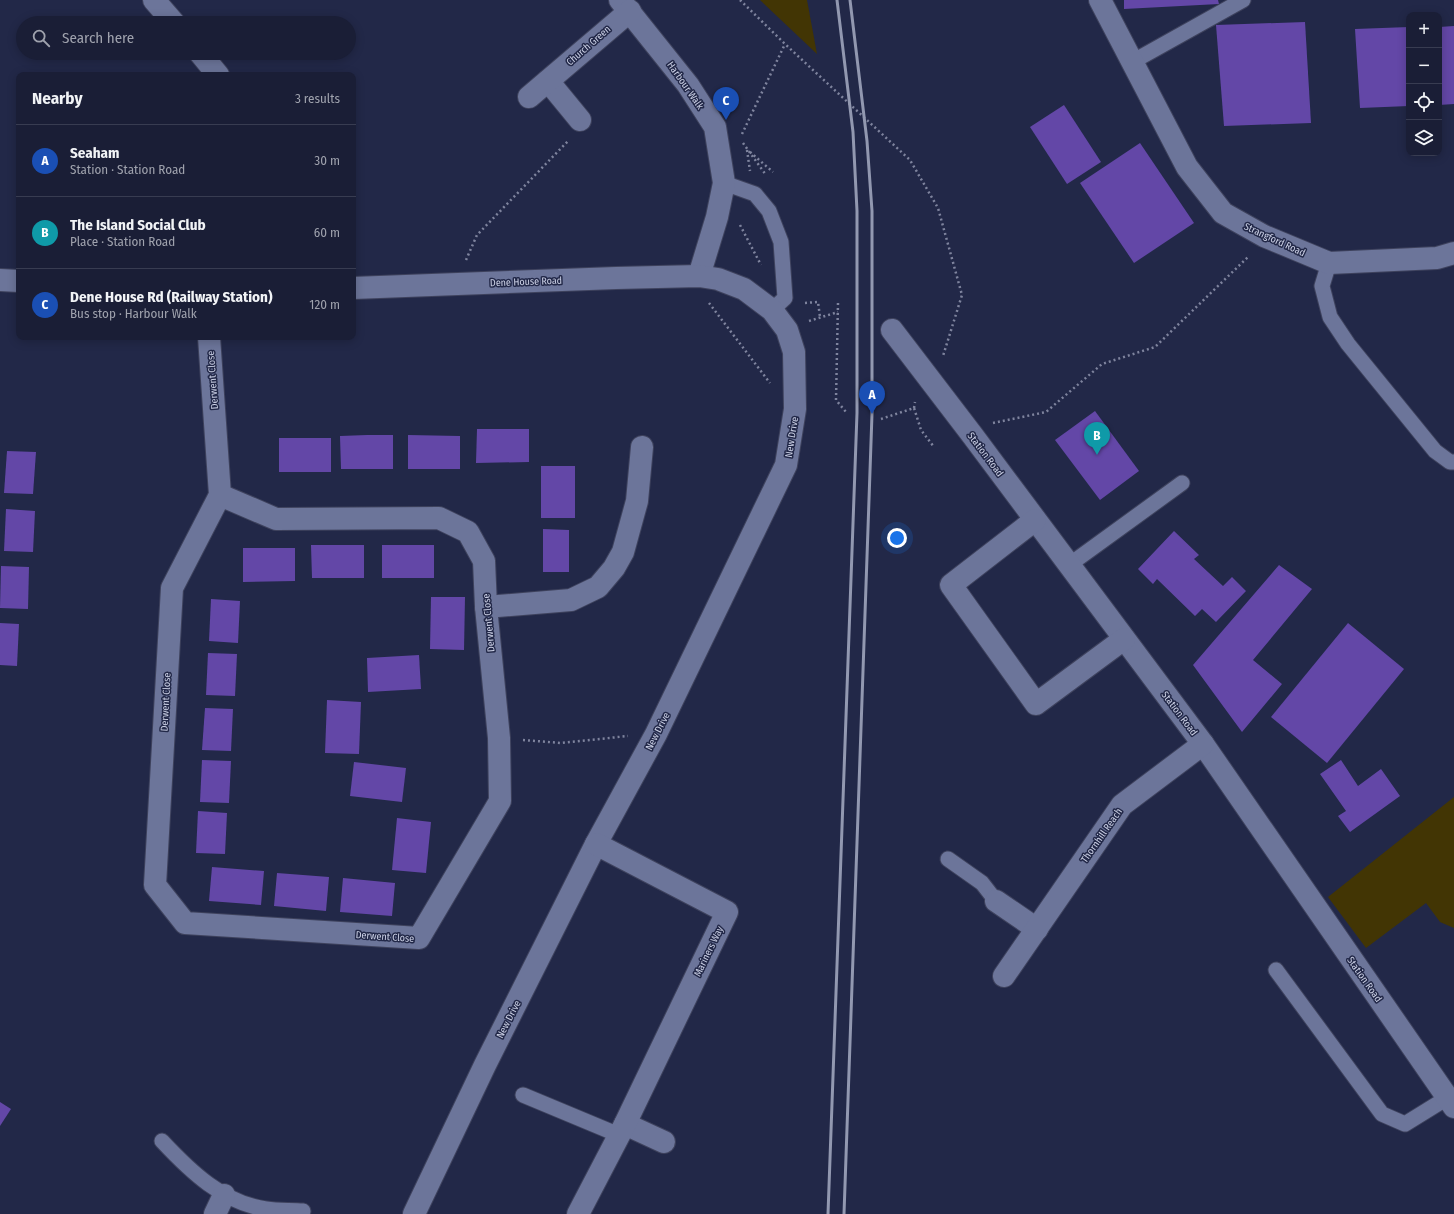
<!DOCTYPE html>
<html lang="en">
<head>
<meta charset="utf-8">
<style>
  body { margin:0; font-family:"Fira Sans Condensed",sans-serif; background:#23273e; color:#f1f3f6 }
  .controls { position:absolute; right:12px; top:12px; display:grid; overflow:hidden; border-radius:8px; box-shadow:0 2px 10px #0003 }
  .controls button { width:36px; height:36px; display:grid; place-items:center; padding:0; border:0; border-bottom:1px solid #383c51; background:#1a1e36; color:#f1f3f6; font:20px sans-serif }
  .you { position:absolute; left:897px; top:538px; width:14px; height:14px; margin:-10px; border:3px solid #fff; border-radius:50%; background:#1a73e8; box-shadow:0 0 0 6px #1a73e833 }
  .badge { display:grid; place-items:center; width:26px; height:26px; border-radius:50%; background:#d6b534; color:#fff; font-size:13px; font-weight:700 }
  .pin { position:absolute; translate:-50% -33px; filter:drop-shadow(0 1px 2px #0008) }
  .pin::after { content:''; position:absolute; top:21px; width:14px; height:12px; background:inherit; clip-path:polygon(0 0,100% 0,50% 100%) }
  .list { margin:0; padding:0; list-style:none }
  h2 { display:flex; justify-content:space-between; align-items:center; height:52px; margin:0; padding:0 16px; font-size:17px }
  h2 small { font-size:13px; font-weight:400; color:#9fa2ad }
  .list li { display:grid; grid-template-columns:26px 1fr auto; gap:12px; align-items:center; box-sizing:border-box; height:72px; padding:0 16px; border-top:1px solid #383c51 }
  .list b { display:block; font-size:15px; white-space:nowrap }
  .list p { margin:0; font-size:13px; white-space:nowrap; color:#9fa2ad }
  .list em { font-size:13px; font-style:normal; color:#9fa2ad }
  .icon { flex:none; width:22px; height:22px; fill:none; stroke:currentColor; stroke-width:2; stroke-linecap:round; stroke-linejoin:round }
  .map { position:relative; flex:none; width:1454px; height:1214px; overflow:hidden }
  .search { position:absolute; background:#1a1e36; box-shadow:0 2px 10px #0003; left:16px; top:16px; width:340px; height:44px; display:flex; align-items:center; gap:10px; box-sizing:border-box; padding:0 14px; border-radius:22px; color:#9fa2ad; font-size:15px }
  .panel { position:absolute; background:#1a1e36; box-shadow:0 2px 10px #0003; left:16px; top:72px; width:340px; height:268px; border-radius:8px }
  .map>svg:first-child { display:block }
</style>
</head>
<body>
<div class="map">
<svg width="1454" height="1214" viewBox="0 0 1454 1214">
  <rect width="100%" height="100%" fill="#222848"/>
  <!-- green -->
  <g fill="#423504">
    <polygon points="760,0 807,0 817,54"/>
    <polygon points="1454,797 1454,928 1440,922 1426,903 1366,948 1328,897"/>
  </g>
  <!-- building -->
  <g fill="#6347a7">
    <polygon points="1124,0 1218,0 1219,4 1124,9"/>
    <polygon points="1305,22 1311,123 1224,126 1216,25"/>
    <polygon points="1454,26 1454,104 1439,105 1439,27"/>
    <polygon points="1409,27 1409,106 1360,108 1355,29"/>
    <polygon points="1064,105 1101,162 1067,184 1030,127"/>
    <polygon points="1140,143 1194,223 1134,263 1080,183"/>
    <polygon points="1095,411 1139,471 1100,500 1055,440"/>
    <polygon points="477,429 529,429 529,462 476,463"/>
    <polygon points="367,435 393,435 393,469 341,469 340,436"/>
    <polygon points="408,435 460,436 460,469 408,469"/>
    <rect x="279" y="438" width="52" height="34"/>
    <polygon points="7,451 36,452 33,494 4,493"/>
    <rect x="541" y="466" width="34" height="52"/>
    <polygon points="6,509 35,511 33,552 4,551"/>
    <polygon points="543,529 569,530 569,572 543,572"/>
    <polygon points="1174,531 1199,555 1194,559 1223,586 1232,577 1246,591 1216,622 1202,609 1195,616 1157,579 1153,584 1138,569"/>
    <polygon points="311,545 364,545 364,578 312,578"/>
    <rect x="382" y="545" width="52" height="33"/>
    <polygon points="243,548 295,548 295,581 243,582"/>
    <polygon points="1279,565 1312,589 1253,660 1282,684 1242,732 1193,665"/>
    <polygon points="1,566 29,567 28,609 0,608"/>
    <polygon points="431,597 465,597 464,650 430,649"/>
    <polygon points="211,599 240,601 238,643 209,641"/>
    <polygon points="0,623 19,624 17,666 0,665"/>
    <polygon points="1348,623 1404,669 1327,763 1271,717"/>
    <polygon points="208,653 237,654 235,696 206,695"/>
    <polygon points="419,655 421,689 368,692 367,658"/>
    <polygon points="327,700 361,702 359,754 325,753"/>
    <polygon points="205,708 233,709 231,751 202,750"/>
    <polygon points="202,760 231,761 229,803 200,802"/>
    <polygon points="1341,760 1358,786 1381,769 1400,796 1350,832 1338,816 1346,811 1320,774"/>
    <polygon points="354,762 406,768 402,802 350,796"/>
    <polygon points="198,811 227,813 225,854 196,853"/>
    <polygon points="397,818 431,822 426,873 392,870"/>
    <polygon points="212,867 264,871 261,905 209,901"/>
    <polygon points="277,873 329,877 326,911 274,906"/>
    <polygon points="343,878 395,883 392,916 340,912"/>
    <polygon points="0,1102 11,1109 0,1126"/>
  </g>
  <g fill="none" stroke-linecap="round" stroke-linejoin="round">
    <defs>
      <g id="lane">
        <polyline points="1132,62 1243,0"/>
        <polyline points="724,183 755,194 769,211 781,242 785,298 772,310"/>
        <polyline points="1329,263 1322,286 1330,317 1348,344 1435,451 1450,462 1454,462"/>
        <polyline points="1069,565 1182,483"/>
        <polyline points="948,859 982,883 996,901"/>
        <polyline points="1276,970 1382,1114 1405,1124 1447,1098"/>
        <polyline points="523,1095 619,1135"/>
        <path d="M162,1141C190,1171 223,1203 266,1209C278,1211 291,1210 303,1211"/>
      </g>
      <g id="street">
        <polyline points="154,0 174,23"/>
        <polyline points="620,0 688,85 715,127 724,183 717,217 699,276"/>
        <polyline points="1100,0 1187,167 1223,213 1264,236 1329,263 1437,258 1454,253"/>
        <polyline points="200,53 218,75"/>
        <polyline points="548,81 580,120"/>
        <polyline points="529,97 630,11"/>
        <polyline points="0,280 19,281"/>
        <polyline points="353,288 616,278 699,276 718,279 744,289 772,310 787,330 794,352 795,409 786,465 656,734 596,844 485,1065 414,1214"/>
        <polyline points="892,330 973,436 1203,744 1454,1107"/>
        <polyline points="209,337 220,495 172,588 155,885 185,923 419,938 500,801 499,738 486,607 484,561 468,532 439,518 276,519 220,495"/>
        <polyline points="1035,520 951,585 1036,704 1124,639"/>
        <polyline points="486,607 571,600 598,587 614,568 623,552 637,501 642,447"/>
        <polyline points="996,901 1037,929"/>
        <polyline points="1004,976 1122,805 1203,744"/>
        <polyline points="625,1124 664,1142"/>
        <polyline points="215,1214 224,1195"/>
        <polyline points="578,1214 625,1124 727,912 596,844"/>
      </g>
    </defs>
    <!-- lane casing -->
    <use href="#lane" stroke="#3e425d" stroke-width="17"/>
    <!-- street casing -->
    <use href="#street" stroke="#3e425d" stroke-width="24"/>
    <!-- path -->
    <g stroke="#7f849e" stroke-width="2.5" stroke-dasharray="2 3" stroke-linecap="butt">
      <polyline points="740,0 785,44 910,160 938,208 962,295 943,356"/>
      <polyline points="742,134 785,44"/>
      <polyline points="743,143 766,175"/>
      <polyline points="747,150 750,171"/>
      <polyline points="750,152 773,172"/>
      <polyline points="740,225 761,265"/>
      <polyline points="466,260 477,235 569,140"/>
      <polyline points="709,303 770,383"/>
      <polyline points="805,303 818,302 820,317"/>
      <polyline points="838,303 836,400 846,412"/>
      <polyline points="809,321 838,312"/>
      <polyline points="914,408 915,402"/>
      <polyline points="881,419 914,408 921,430 934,447"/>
      <polyline points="993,423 1046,412 1102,364 1155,347 1249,256"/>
      <polyline points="523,740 561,743 628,736"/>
    </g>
    <!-- lane -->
    <use href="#lane" stroke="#6c759a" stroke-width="15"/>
    <!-- street -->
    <use href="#street" stroke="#6c759a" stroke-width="22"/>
    <!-- rail -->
    <g stroke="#9298b0" stroke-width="3">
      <polyline points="828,1214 857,413 857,211 853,132 837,0"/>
      <polyline points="844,1214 872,414 872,211 867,141 850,0"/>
    </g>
  </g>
  <g text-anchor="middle" stroke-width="3" stroke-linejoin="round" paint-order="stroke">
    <!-- street labels -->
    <g font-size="10" fill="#ccd1e6" stroke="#222848">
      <text transform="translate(588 45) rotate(-41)" y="4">Church Green</text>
      <text transform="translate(686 85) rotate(55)" y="4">Harbour Walk</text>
      <text transform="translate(1275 239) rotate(25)" y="4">Strangford Road</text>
      <text transform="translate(526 281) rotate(-2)" y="4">Dene House Road</text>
      <text transform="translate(212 380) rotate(-94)" y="4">Derwent Close</text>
      <text transform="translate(791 437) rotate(-81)" y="4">New Drive</text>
      <text transform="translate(986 454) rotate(53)" y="4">Station Road</text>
      <text transform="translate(488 623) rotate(-95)" y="4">Derwent Close</text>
      <text transform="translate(165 702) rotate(-87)" y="4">Derwent Close</text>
      <text transform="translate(1180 713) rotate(53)" y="4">Station Road</text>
      <text transform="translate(657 731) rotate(-63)" y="4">New Drive</text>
      <text transform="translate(1101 835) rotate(-55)" y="4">Thornhill Reach</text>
      <text transform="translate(385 936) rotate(4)" y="4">Derwent Close</text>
      <text transform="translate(708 951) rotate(-64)" y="4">Mariners Way</text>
      <text transform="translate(1365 979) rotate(55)" y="4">Station Road</text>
      <text transform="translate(508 1019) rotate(-63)" y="4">New Drive</text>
    </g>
  </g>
</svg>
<div class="controls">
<button>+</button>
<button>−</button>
<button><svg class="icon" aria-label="locate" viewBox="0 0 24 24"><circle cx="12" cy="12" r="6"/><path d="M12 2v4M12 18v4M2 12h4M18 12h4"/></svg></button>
<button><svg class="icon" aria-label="layers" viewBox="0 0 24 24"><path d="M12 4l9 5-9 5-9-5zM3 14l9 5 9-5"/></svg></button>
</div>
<div class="you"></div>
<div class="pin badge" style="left:872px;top:414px;background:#1a4fb4">A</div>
<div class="pin badge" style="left:1097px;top:455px;background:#0f9aa8">B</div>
<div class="pin badge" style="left:726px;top:120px;background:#1a4fb4">C</div>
<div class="search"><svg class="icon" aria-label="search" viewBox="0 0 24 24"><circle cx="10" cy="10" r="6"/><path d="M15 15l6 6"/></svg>Search here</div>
<section class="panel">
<h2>Nearby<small>3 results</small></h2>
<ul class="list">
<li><span class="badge" style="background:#1a4fb4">A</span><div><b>Seaham</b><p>Station · Station Road</p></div><em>30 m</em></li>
<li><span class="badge" style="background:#0f9aa8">B</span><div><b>The Island Social Club</b><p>Place · Station Road</p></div><em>60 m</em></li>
<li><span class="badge" style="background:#1a4fb4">C</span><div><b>Dene House Rd (Railway Station)</b><p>Bus stop · Harbour Walk</p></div><em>120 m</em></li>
</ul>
</section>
</div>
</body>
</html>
